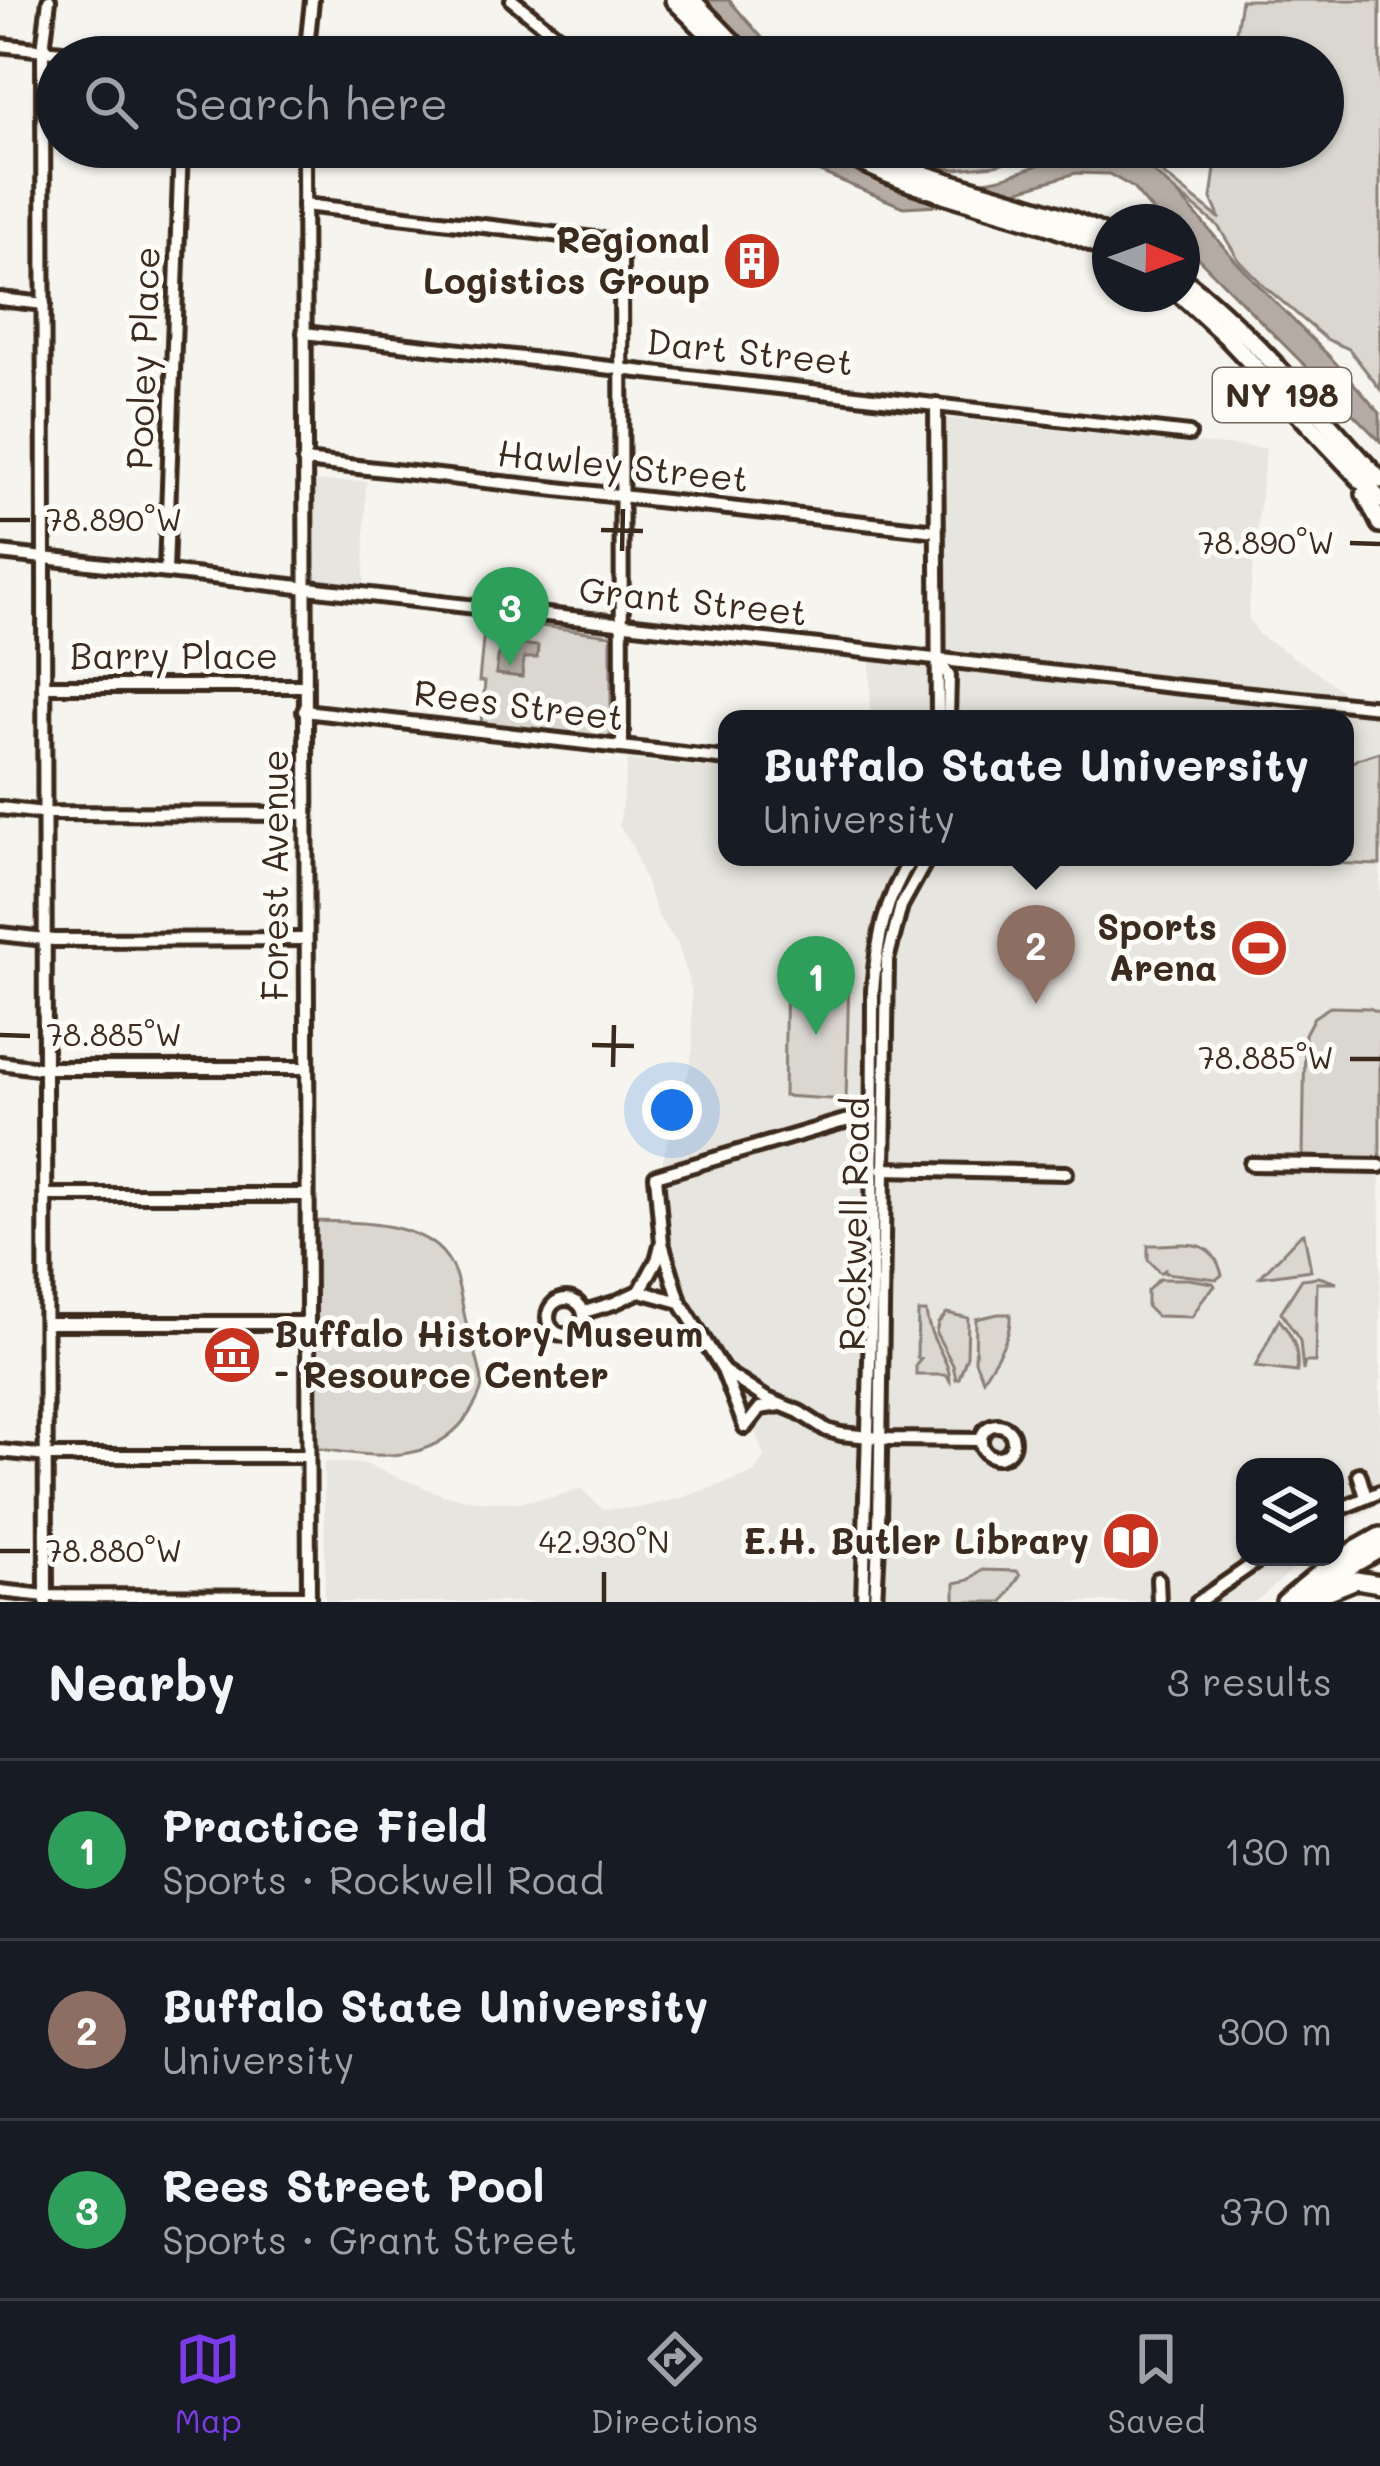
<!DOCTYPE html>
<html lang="en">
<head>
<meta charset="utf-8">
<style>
  body { margin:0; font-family:Mali,sans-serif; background:#242831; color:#f1f3f6 }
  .controls { position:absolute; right:36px; bottom:36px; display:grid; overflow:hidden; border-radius:24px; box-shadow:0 3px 9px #0004 }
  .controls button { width:108px; height:108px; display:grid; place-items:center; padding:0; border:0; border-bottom:3px solid #363941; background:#171b24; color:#f1f3f6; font:60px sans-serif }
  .compass { position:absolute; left:1092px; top:204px; width:108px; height:108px; border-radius:50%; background:#171b24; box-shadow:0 3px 9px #0004; rotate:91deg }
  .you { position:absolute; left:672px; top:1110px; width:42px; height:42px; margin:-30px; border:9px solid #fff; border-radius:50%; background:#1a73e8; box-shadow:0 0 0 18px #1a73e833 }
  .badge { display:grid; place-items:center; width:78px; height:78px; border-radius:50%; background:#7c3aed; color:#fff; font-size:39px; font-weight:700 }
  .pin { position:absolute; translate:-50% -99px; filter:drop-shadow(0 3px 6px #0008) }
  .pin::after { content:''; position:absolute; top:63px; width:42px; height:36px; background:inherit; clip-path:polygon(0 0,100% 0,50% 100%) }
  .popup { position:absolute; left:718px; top:710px; width:636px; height:156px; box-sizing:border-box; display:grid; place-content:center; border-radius:24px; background:#171b24; filter:drop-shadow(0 3px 9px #0005); font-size:39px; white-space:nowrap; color:#9ea1a6 }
  .popup b { font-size:45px; color:#f1f3f6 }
  .popup::after { content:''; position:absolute; left:50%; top:100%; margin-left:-24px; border:24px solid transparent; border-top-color:#171b24 }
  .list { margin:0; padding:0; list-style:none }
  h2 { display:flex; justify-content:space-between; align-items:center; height:156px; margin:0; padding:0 48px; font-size:51px }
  h2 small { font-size:39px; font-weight:400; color:#9ea1a6 }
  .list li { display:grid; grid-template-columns:78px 1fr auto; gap:36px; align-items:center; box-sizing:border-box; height:180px; padding:0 48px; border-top:3px solid #363941 }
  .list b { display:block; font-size:45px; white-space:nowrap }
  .list p { margin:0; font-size:39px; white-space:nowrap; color:#9ea1a6 }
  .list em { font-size:39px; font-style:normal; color:#9ea1a6 }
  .icon { flex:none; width:66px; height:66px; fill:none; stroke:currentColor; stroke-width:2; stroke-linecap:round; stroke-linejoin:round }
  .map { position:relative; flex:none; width:1380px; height:1602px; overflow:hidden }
  .search { position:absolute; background:#171b24; box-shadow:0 3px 9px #0004; left:36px; right:36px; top:36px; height:132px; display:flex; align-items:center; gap:30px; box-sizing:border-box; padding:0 42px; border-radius:66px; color:#9ea1a6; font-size:45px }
  .sheet { height:696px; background:#171b24 }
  nav { display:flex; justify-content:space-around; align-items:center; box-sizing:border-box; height:168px; border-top:3px solid #363941; background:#171b24; font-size:33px; color:#9ea1a6 }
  nav a { display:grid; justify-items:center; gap:6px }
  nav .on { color:#7c3aed }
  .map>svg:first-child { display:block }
</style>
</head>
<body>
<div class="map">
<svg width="1380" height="1602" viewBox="0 0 1380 1602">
  <rect width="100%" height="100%" fill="#f5f4ee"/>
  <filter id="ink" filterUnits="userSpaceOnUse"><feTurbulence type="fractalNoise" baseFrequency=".00833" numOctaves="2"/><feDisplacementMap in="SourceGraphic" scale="24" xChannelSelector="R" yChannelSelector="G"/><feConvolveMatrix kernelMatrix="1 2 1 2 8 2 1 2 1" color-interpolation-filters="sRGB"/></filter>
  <g filter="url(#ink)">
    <!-- built -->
    <g fill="#e7e5df">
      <polygon points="946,418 1129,438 1266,448 1248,616 1258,634 1324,677 1374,717 1380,717 1380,1505 1353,1518 1335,1534 1335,1467 1245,1467 1245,1557 1308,1557 1255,1602 325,1602 324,1462 365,1464 443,1495 481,1501 517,1502 555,1497 581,1488 602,1509 638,1508 681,1498 754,1473 764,1456 730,1363 688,1302 673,1259 666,1223 662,1183 663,1160 674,1110 689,1072 693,1046 691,989 678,944 659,918 631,843 619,826 628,760 727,770 727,857 1345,857 1345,719 870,719 870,662 955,670 945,644"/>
      <polygon points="366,481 364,586 316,581 313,574 313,482"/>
    </g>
    <!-- green -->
    <g fill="#dad6d0" stroke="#8a8077" stroke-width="3">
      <polygon points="1241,0 1380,0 1380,389 1349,349 1326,339 1265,287 1239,260 1218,226 1137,160 1120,149 1111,147 1129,147 1220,219 1211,198 1218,147 1323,147 1323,57 1232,57"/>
      <polygon points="851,147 873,147 936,158 986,161 1038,147 1106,147 1041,153 995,165 956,169 896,159"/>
      <polygon points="485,619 611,635 611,738 481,724 485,682 479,681"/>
      <polygon points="1380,752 1380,865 1326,863 1326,857 1351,855 1345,849 1345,768 1357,759"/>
      <polygon points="786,967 849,973 846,1100 784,1096"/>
      <polygon points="1330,1007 1369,1008 1380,1013 1380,1158 1303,1156 1305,1034 1314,1017"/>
      <path d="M313,1221C352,1222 407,1221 437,1247C460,1267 459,1295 466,1322C470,1336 483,1373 482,1385C481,1395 472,1410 466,1418C428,1468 368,1456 313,1448Z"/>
      <polygon points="1304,1233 1311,1270 1260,1277 1301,1234"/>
      <path d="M1148,1245C1184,1246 1212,1234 1222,1275L1217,1279L1165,1273V1270L1160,1273L1148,1260Z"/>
      <polygon points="1319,1277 1337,1283 1317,1283 1315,1362 1305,1362 1303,1371 1300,1341 1281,1312 1302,1279"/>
      <polygon points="1159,1279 1188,1279 1213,1283 1215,1286 1205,1296 1192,1317 1156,1316 1147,1307 1147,1291"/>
      <path d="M918,1312H926C929,1341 950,1359 950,1381L946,1375H916V1365L921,1359L917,1357Z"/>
      <polygon points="947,1313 968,1318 967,1356 959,1378 956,1379 953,1365 936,1333 938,1323"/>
      <path d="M998,1314H1010C1012,1339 994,1360 983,1379L975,1361L976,1319Z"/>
      <path d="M1279,1319C1293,1337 1299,1349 1297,1372L1255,1367Z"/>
      <polygon points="981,1570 1017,1571 1020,1575 1003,1602 955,1602 955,1583 969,1580"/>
    </g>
    <!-- water -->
    <g fill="#b4aca4" stroke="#84786e" stroke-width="3">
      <polygon points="699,0 729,0 779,57 747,57"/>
      <path d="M789,147H827C857,187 955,189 1000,178C1039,168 1073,145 1114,152C1159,161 1206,228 1235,260C1266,294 1299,326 1331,358C1348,376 1363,395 1380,413V441L1182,242V222H1162L1132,187L1109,174L1076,173L1013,192L996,202L903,207L808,167Z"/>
      <polygon points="500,642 538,646 537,658 524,658 522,677 496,674"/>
    </g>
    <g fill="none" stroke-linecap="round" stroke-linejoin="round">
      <defs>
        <g id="minor">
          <polyline points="512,0 583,57"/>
          <polyline points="0,45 106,57"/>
          <polyline points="306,57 312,0"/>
          <polyline points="304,147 309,1602"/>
          <polyline points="304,205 621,242 622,747"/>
          <polyline points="0,299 44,304"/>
          <polyline points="304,333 1189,434"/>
          <polyline points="936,404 938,719"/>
          <polyline points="304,461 936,531"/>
          <polyline points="0,553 1172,686 1380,707"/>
          <polyline points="166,571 181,147"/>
          <polyline points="940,661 949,676 948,719"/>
          <polyline points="44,686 304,686"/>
          <polyline points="304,711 727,759"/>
          <polyline points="0,808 44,813 305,814"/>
          <polyline points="0,934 54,940 306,939"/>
          <polyline points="0,1063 38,1068 307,1068"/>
          <polyline points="1251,1164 1380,1166"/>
          <polyline points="882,1169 1066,1173"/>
          <polyline points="46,1195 306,1195"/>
          <polyline points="640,1291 657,1260 661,1245"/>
          <circle cx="566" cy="1317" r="18"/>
          <polyline points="584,1312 614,1303 640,1291 680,1302"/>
          <polyline points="46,1323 306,1323"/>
          <polyline points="725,1372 765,1398 799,1412 827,1430 841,1434 889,1439 981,1440"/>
          <circle cx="997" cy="1441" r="16"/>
          <polyline points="745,1427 723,1370 680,1302 662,1243 656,1176 841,1122 860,1118 873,1119"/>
          <polyline points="745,1427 760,1408 780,1405"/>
          <polyline points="0,1451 47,1456 307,1456"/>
          <polyline points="1359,1474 1366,1497"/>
          <polyline points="1335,1511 1380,1492"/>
          <polyline points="1158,1579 1159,1602"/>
          <polyline points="0,1591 46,1596 308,1597"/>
          <polyline points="46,1602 43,50 49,0"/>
          <path d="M863,1602L872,1292L873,991C877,941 884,900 912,857"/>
          <polyline points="875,1602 879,1523 887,960 901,906 928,857"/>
          <polyline points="1198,1602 1263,1557"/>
        </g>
        <g id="highway">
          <polyline points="674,0 732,57"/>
          <polyline points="692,0 747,57"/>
          <path d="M834,147C919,200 1021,207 1110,251"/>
          <path d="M859,147C938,188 1030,197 1110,237"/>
          <path d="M1182,279C1253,333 1319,415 1380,480"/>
          <polyline points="1180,294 1227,337 1380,500"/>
          <polyline points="1365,494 1380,524"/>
          <polyline points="1324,1593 1356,1580 1380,1584"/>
          <polyline points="1285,1602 1332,1563 1380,1536"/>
          <polyline points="1305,1602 1332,1577 1380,1549"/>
        </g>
      </defs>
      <!-- minor casing -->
      <use href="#minor" stroke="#3b2a1e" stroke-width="20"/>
      <!-- highway casing -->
      <use href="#highway" stroke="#3b2a1e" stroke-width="24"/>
      <!-- minor -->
      <use href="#minor" stroke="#fdfcf7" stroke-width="10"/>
      <!-- highway -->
      <use href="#highway" stroke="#fdfcf7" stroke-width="15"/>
    </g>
  </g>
  <!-- ticks -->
  <path fill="none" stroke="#3b2a1e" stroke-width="4.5" d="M0,520H30M601,530L643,531M1350,543L1380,544M622,551L623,509M0,1035L30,1036M592,1045L634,1046M1350,1059H1380M613,1067L614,1025M0,1551H30M604,1602V1572"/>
  <!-- icons -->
  <defs>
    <symbol id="building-disc" viewBox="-11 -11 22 22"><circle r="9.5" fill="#c8321e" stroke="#fdfcf7"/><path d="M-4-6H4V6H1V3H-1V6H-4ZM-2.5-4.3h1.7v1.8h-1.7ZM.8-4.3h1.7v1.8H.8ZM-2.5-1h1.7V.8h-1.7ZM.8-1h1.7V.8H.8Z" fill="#fff"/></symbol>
    <symbol id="stadium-disc" viewBox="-11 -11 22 22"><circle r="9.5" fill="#c8321e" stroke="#fdfcf7"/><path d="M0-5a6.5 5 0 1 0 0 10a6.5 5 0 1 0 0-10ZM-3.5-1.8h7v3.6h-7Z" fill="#fff"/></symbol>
    <symbol id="museum-disc" viewBox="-11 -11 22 22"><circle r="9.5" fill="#c8321e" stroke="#fdfcf7"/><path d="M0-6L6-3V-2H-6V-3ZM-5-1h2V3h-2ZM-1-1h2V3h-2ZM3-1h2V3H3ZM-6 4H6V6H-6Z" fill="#fff"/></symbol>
    <symbol id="library-disc" viewBox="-11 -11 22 22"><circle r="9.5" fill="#c8321e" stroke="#fdfcf7"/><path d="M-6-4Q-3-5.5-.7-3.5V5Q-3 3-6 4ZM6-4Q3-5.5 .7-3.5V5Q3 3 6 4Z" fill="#fff"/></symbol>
  </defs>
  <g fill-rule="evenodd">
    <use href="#building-disc" x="719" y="228" width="66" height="66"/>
    <use href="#stadium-disc" x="1226" y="915" width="66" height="66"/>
    <use href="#museum-disc" x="199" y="1322" width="66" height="66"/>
    <use href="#library-disc" x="1098" y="1508" width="66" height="66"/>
  </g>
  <g text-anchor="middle" stroke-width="10" stroke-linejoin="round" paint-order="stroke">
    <!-- shield labels -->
    <rect fill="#fdfcf7" stroke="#75695f" stroke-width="3" x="1213" y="368" width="138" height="54" rx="9"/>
    <g font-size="33" font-weight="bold" fill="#3b2a1e">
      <text x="1282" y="407">NY 198</text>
    </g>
    <!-- poi labels -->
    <g font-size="36" font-weight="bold" fill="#3b2a1e" stroke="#fdfcf7" text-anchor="end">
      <text x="710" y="253">Regional<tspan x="710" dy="41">Logistics Group</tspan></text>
      <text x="1217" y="940">Sports<tspan x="1217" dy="41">Arena</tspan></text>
      <text x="274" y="1347" text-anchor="start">Buffalo History Museum<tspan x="274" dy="41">- Resource Center</tspan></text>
      <text x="1089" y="1554">E.H. Butler Library</text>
    </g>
    <!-- street labels -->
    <g font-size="36" fill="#3b2a1e" stroke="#fdfcf7">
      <text transform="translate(750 352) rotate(6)" y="13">Dart Street</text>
      <text transform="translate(143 358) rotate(-88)" y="13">Pooley Place</text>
      <text transform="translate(623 466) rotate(6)" y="13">Hawley Street</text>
      <text transform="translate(693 601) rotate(6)" y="13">Grant Street</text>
      <text x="174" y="669">Barry Place</text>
      <text transform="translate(519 705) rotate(7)" y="13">Rees Street</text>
      <text transform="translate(275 875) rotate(-90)" y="13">Forest Avenue</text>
      <text transform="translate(854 1224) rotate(-89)" y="13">Rockwell Road</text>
    </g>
  </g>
  <g font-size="30" text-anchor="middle" fill="#3b2a1e" stroke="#fdfcf7" stroke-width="10" stroke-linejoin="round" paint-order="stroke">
    <text x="114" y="531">78.890°W</text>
    <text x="1266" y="554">78.890°W</text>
    <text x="114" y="1046">78.885°W</text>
    <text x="1266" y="1069">78.885°W</text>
    <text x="604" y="1553">42.930°N</text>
    <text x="114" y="1562">78.880°W</text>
  </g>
</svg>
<div class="controls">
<button><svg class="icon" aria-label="layers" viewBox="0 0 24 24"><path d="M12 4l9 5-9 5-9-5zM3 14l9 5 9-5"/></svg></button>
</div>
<svg class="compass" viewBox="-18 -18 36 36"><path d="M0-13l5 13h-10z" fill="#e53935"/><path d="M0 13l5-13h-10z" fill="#9ea1a6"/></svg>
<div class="you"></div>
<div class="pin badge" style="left:816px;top:1035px;background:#2e9e5b">1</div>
<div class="pin badge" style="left:1036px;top:1004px;background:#8d6e63">2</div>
<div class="popup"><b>Buffalo State University</b>University</div>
<div class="pin badge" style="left:510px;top:666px;background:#2e9e5b">3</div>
<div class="search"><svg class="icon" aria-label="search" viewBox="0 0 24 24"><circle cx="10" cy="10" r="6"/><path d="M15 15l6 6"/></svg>Search here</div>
</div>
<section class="sheet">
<h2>Nearby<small>3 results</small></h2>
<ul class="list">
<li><span class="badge" style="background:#2e9e5b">1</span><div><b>Practice Field</b><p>Sports · Rockwell Road</p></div><em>130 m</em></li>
<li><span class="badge" style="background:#8d6e63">2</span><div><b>Buffalo State University</b><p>University</p></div><em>300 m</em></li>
<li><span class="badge" style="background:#2e9e5b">3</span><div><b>Rees Street Pool</b><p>Sports · Grant Street</p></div><em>370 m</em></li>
</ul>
</section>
<nav>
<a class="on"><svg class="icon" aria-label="map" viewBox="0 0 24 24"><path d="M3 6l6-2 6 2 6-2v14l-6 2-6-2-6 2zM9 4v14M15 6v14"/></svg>Map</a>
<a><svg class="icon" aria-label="directions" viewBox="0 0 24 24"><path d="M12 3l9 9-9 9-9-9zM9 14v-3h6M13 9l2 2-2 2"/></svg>Directions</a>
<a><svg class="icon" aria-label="saved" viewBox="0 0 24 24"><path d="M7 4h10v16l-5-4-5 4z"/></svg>Saved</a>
</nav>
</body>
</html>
